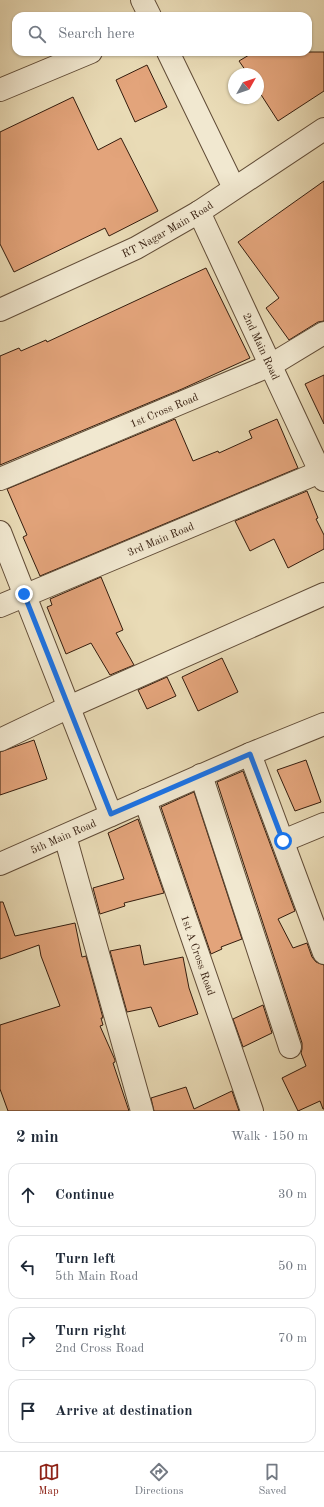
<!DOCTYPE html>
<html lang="en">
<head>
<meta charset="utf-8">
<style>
  body { margin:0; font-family:"Old Standard TT",serif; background:#f6f6f7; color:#1f2937 }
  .compass { position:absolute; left:228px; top:68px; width:36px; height:36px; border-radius:50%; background:#fff; box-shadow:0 1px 3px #0004; rotate:50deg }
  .stop { position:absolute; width:12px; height:12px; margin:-9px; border:3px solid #1a73e8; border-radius:50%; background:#fff }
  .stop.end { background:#1a73e8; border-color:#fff; box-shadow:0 1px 4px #0008 }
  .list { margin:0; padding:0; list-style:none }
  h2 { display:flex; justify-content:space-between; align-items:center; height:52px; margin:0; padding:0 16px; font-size:17px }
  h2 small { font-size:13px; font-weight:400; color:#747a83 }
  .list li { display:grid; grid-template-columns:26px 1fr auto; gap:12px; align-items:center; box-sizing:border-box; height:64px; margin:0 8px 8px; padding:0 8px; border:1px solid #e0e1e3; border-radius:12px }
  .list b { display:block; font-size:15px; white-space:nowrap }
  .list p { margin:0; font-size:13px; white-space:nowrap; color:#747a83 }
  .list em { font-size:13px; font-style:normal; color:#747a83 }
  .icon { flex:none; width:22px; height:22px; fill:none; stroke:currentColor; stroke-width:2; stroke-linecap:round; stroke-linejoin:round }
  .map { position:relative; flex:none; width:324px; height:1111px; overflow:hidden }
  .search { position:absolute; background:#fff; box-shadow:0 1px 3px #0004; left:12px; right:12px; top:12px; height:44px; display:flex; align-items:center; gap:10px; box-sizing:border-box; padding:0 14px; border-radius:12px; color:#747a83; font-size:15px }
  .sheet { height:340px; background:#fff }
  nav { display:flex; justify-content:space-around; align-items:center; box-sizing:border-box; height:56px; border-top:1px solid #e0e1e3; background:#fff; font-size:11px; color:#747a83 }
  nav a { display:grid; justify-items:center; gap:2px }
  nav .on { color:#8f2418 }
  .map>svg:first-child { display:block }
</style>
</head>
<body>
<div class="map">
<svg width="324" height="1111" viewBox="0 0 324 1111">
  <rect width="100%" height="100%" fill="#e9dbb6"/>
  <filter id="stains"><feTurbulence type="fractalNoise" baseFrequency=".005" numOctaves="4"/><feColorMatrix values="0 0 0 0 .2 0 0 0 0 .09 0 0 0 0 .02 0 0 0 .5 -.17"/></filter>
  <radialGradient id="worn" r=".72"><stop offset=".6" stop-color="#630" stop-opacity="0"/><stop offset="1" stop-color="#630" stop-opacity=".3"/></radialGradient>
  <!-- building -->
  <g fill="#e3a47b" stroke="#341c0d">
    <polygon points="254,52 324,52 324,91 278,121 258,90 258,74 248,74 239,61"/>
    <polygon points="147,65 167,107 135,122 116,80"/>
    <polygon points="73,97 98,150 121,138 158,211 109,236 105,228 14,272 0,244 0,132"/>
    <polygon points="324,181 324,321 318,322 289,340 266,308 279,298 238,242"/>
    <polygon points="206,268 250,358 182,389 0,465 0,356 19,348 21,351 46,340 47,342"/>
    <polygon points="324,375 324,424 305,384"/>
    <polygon points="175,419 193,461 218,451 219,453 252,438 249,431 277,419 298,468 40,576 23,537 27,535 7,489"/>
    <polygon points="307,491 318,518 316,519 324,535 324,549 288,568 274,539 250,551 235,521"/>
    <polygon points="101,577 123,630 116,633 134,665 110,675 91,643 66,654 47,607 52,605 50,599"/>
    <polygon points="222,658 238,692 198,711 182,677"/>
    <polygon points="167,677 176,696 147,709 138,690"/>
    <polygon points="34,740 47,779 0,795 0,752"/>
    <polygon points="306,760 321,802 295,811 277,770"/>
    <polygon points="243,771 295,911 278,919 293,948 307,943 312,957 316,962 324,965 324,1109 323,1109 320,1101 298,1111 282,1078 306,1066 301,1053 302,1049 302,1043 217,782"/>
    <polygon points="194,792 242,939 221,947 222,949 211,954 161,807"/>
    <polygon points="138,819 164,893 124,903 125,906 100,914 93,888 124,879 108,833"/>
    <polygon points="0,902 3,902 15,936 75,923 82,957 86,956 103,1018 101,1018 103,1025 100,1026 115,1060 115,1062 113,1063 129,1111 8,1111 0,1089 0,1025 60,1006 41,956 39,945 0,959"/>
    <polygon points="140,945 144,965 183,957 189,988 198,1014 159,1027 151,1007 127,1012 110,951"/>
    <polygon points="263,1005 272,1033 243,1047 233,1019"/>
    <polygon points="186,1087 194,1109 232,1091 239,1111 154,1111 151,1098"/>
  </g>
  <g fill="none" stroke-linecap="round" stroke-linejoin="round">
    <defs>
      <g id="minor">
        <polyline points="142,0 150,16"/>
        <polyline points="168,52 234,188"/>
        <polyline points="0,90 91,52"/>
        <path id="s1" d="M199,212L324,480"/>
        <path id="s2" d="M0,310L136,248L199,212L324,129"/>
        <path id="s3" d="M0,479L271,365L324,333"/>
        <polyline points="0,532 111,815"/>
        <path id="s4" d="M0,606L320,472"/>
        <polyline points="0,740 69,707 324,594"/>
        <polyline points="250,754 324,953"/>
        <polyline points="201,775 290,1047"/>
        <path id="s5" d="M145,800L252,1111"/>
        <polyline points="65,836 142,1111"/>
        <polyline points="283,841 324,824"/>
        <path id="s6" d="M0,864L250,754L324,724"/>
      </g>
    </defs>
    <!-- minor casing -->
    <use href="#minor" stroke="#614c37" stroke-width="24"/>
    <!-- minor -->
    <use href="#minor" stroke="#f1e8d0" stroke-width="22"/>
  </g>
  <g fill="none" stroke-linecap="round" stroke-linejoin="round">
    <!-- route -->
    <polyline stroke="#1a73e8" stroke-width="5" points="24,594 111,814 250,754 283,841"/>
  </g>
  <g text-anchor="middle" stroke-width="3" stroke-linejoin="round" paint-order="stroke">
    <!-- street labels -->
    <g font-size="11" fill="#341c0d" stroke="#f1e8d0">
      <text dy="4" stroke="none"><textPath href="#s2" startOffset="186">RT Nagar Main Road</textPath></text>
      <text dy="4" stroke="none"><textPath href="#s1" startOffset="148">2nd Main Road</textPath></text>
      <text dy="4" stroke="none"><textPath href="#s3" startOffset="178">1st Cross Road</textPath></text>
      <text dy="4" stroke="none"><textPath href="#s4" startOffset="174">3rd Main Road</textPath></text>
      <text dy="4" stroke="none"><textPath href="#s6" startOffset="69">5th Main Road</textPath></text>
      <text dy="4" stroke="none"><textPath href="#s5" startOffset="164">1st A Cross Road</textPath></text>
    </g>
  </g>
  <rect width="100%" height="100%" filter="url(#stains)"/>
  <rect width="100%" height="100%" fill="url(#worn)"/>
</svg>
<svg class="compass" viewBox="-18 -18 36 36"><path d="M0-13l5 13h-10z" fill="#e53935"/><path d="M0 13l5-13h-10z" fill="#747a83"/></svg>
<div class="stop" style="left:283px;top:841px"></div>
<div class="stop end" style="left:24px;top:594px"></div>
<div class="search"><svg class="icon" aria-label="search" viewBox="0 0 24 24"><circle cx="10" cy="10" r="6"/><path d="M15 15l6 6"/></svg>Search here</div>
</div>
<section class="sheet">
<h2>2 min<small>Walk · 150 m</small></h2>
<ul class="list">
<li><svg class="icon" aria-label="ahead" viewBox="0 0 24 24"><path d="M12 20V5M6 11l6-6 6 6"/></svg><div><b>Continue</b></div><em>30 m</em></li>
<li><svg class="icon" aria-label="left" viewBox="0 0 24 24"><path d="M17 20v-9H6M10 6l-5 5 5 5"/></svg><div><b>Turn left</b><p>5th Main Road</p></div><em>50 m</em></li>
<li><svg class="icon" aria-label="right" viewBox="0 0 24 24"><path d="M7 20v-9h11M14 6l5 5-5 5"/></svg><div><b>Turn right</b><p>2nd Cross Road</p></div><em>70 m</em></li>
<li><svg class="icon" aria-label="arrive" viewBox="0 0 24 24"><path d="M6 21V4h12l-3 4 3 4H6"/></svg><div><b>Arrive at destination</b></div></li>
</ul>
</section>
<nav>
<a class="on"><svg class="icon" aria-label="map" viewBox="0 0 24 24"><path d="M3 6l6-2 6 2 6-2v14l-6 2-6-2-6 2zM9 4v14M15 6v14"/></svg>Map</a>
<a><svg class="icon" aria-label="directions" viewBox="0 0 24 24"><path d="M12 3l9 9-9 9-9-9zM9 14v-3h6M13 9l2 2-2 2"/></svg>Directions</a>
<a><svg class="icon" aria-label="saved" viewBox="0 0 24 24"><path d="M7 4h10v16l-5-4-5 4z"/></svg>Saved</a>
</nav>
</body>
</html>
